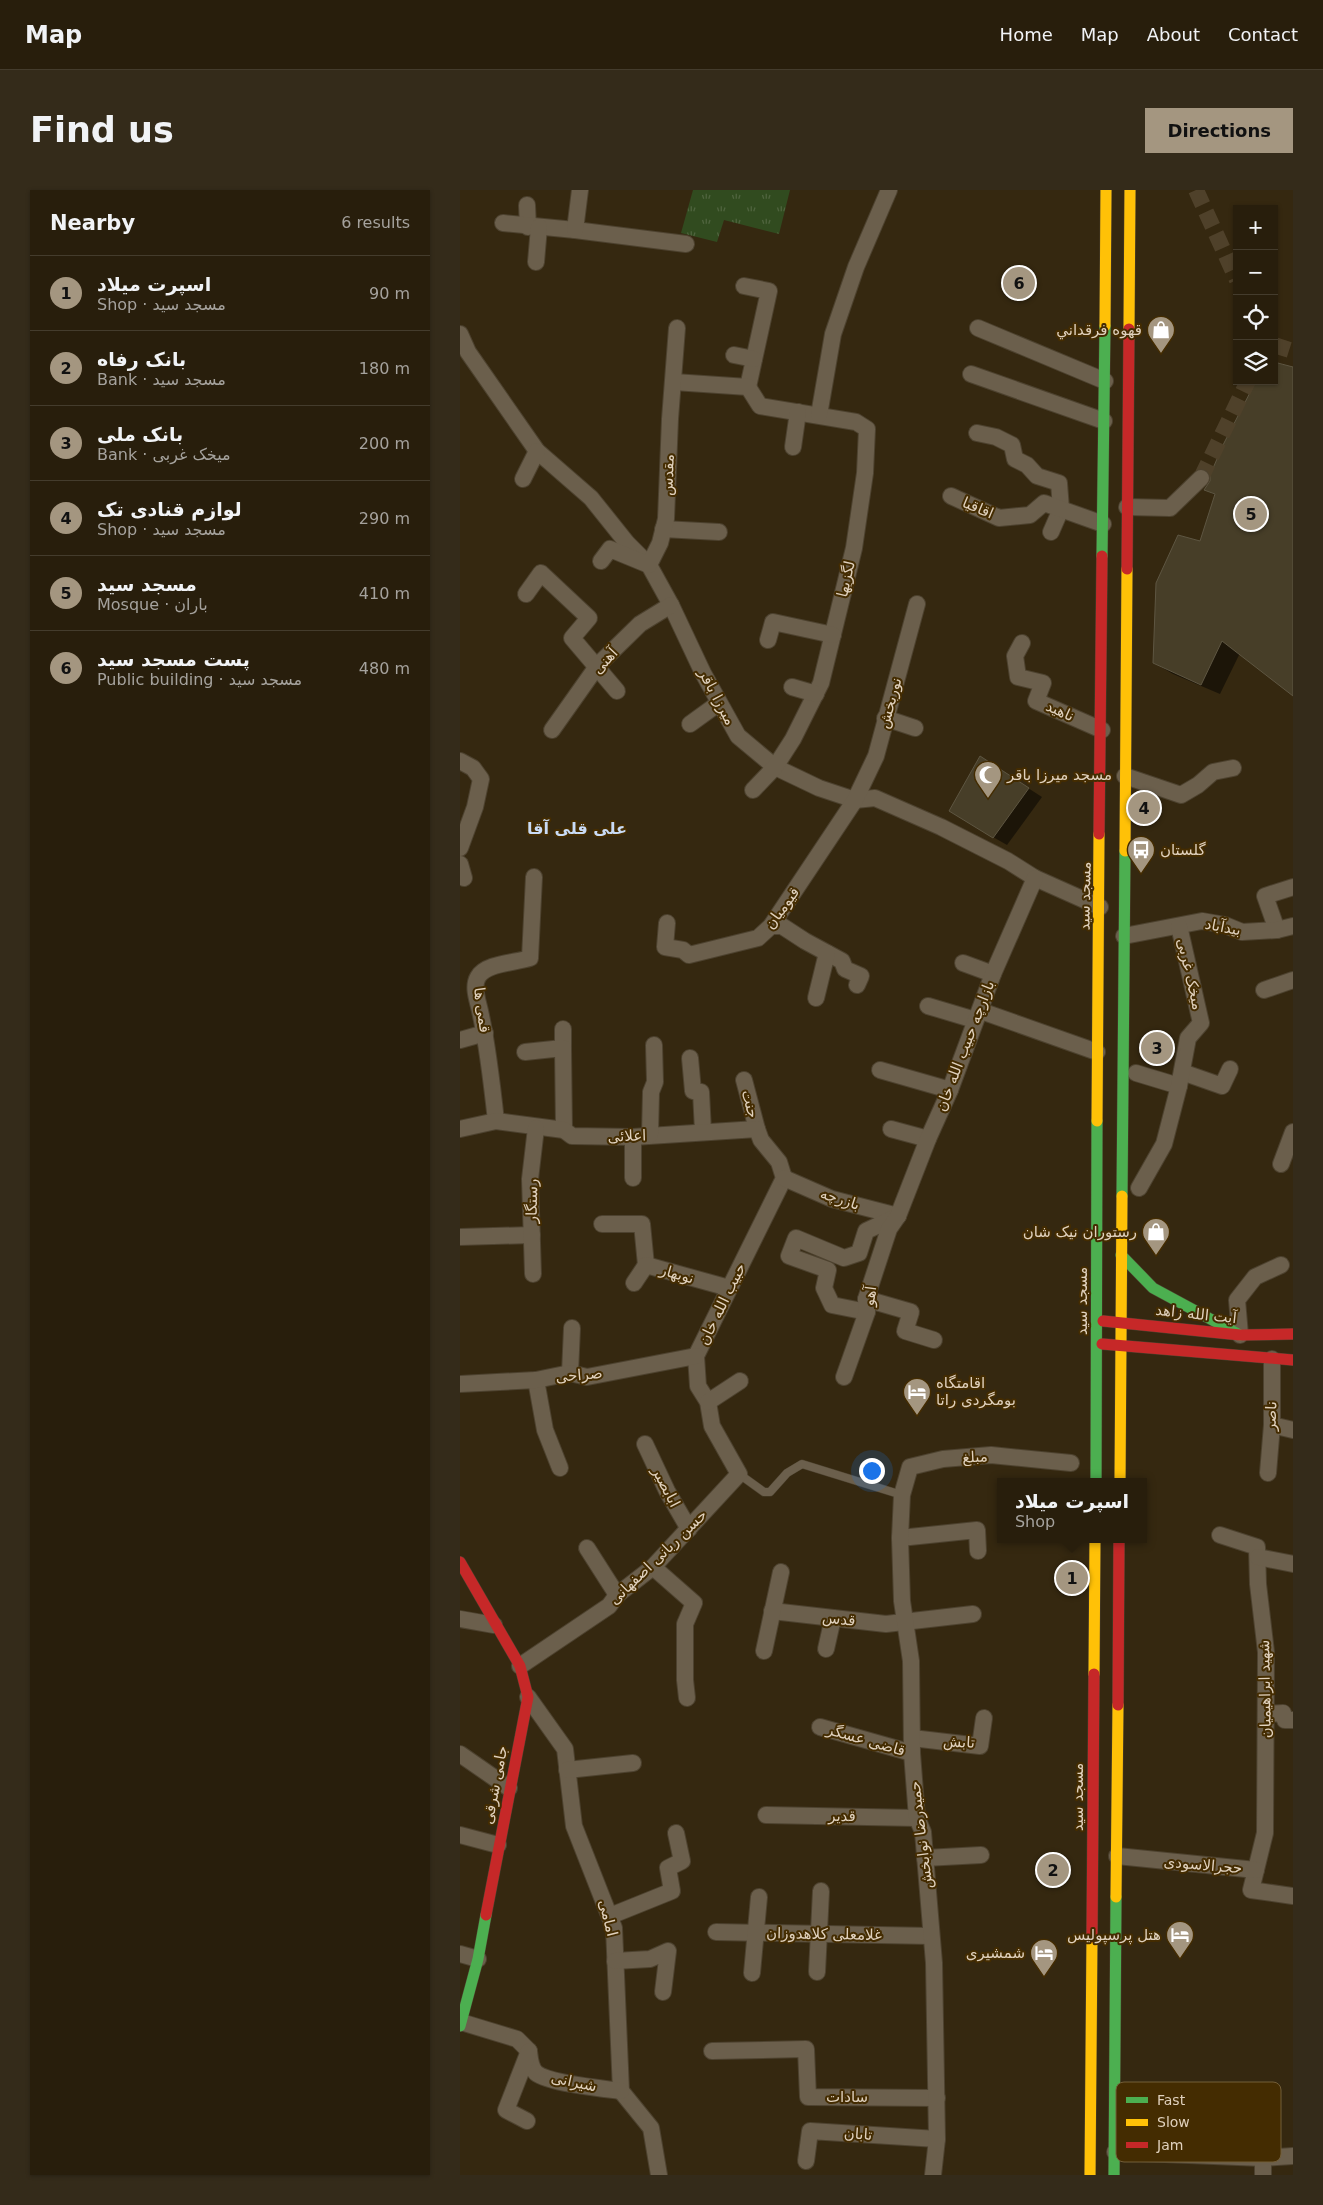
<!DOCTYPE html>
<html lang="en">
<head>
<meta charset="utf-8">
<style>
  body { margin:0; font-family:"DejaVu Sans","Noto Sans Arabic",sans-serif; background:#342b1a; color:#f1f3f6 }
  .controls { position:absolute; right:15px; top:15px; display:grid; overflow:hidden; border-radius:0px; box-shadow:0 1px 4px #0004 }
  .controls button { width:45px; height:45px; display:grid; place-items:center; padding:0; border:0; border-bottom:1px solid #443c2d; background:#281e0c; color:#f1f3f6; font:25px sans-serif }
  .you { position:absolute; left:411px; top:1280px; width:18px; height:18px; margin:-12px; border:4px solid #fff; border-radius:50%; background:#1a73e8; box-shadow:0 0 0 8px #1a73e833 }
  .badge { display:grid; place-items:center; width:32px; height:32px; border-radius:50%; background:#a49680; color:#111; font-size:16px; font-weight:700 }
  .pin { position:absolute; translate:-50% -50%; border:2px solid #fff; box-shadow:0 1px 5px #0006 }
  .popup { position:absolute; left:537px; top:1288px; width:150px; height:65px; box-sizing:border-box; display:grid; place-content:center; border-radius:0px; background:#281e0c; filter:drop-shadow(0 1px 4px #0005); font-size:16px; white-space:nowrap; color:#a5a29d }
  .popup b { font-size:19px; color:#f1f3f6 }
  .popup::after { content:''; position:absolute; left:50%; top:100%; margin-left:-10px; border:10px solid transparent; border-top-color:#281e0c }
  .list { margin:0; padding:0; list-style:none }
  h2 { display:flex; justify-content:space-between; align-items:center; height:65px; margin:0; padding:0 20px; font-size:21px }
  h2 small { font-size:16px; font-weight:400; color:#a5a29d }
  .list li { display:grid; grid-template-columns:32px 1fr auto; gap:15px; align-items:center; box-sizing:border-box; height:75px; padding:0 20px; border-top:1px solid #443c2d }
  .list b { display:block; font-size:19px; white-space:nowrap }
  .list p { margin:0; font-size:16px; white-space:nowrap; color:#a5a29d }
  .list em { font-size:16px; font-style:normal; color:#a5a29d }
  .icon { flex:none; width:28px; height:28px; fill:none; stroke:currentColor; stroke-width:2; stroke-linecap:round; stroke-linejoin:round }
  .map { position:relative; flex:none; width:833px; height:1985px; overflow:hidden; border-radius:0px }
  header { display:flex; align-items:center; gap:30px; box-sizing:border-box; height:70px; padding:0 25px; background:#281e0c; border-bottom:1px solid #443c2d }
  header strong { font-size:24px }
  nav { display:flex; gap:28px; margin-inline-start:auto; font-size:18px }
  .intro { display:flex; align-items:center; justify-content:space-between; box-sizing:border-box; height:120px; padding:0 30px }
  h1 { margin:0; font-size:35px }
  .button { padding:12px 22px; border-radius:0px; background:#a49680; color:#111; font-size:18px; font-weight:700 }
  main { display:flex; gap:30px; padding:0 30px }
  aside { flex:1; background:#281e0c; border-radius:0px; box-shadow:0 1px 4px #0004 }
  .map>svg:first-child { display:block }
</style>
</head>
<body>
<header>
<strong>Map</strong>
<nav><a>Home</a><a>Map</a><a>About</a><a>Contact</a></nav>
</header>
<div class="intro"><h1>Find us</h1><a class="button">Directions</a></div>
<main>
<aside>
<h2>Nearby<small>6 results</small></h2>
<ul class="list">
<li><span class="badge">1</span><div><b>اسپرت میلاد</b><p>Shop · مسجد سید</p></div><em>90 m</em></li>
<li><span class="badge">2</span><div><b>بانک رفاه</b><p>Bank · مسجد سید</p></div><em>180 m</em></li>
<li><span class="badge">3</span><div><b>بانک ملی</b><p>Bank · میخک غربی</p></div><em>200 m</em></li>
<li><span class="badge">4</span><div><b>لوازم قنادی تک</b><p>Shop · مسجد سید</p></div><em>290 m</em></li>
<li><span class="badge">5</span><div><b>مسجد سید</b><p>Mosque · باران</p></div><em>410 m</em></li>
<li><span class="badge">6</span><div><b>پست مسجد سید</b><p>Public building · مسجد سید</p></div><em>480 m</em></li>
</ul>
</aside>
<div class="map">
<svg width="833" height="1985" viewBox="0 0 833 1985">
  <defs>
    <pattern id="park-tufts" width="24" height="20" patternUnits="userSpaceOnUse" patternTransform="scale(1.25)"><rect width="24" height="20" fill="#314b1f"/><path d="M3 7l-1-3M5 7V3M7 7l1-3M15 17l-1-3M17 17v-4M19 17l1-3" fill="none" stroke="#4f643e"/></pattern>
  </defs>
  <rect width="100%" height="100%" fill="#352810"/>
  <!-- park -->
  <polygon fill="url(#park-tufts)" points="233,0 330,0 319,44 264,30 257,52 221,43"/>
  <!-- shadow -->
  <g fill="#0007">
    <polygon points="814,173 833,179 833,504 780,463 760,504 713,484 694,473 741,352 755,305 746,300 814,191"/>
    <polygon points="534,576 582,607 547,655 533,647"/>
  </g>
  <!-- building -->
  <g fill="#473e28" stroke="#5e5642">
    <polygon points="814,172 833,177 833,506 762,451 741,495 693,473 696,393 718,345 740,351 755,304 744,300 750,291 750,285 764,253 796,191 814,191"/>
    <polygon points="520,566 569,598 533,648 489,621"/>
  </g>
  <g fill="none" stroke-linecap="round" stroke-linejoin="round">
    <!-- street-tunnel -->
    <g stroke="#4f412a" stroke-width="16" stroke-dasharray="16 8" stroke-linecap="butt">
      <polyline points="736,0 777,90"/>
      <polyline points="814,155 833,161"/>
      <polyline points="741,288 788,191"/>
    </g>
    <defs>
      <polyline id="lane" points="279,1284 304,1302 310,1302 327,1283 342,1274 442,1305"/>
      <g id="street">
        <polyline points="67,15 68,37"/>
        <polyline points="43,33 115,40 226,54"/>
        <polyline points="115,40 120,0"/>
        <polyline points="76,72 79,37"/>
        <polyline points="284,96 309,101 288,197"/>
        <polyline points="518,138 645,191"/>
        <polyline points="0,144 8,162 77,261 131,308 167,353 189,375 211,415 243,483 278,546 315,577 359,598 395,610 415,608 481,637 548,671 575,688 640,717"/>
        <polyline points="274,165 294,169"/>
        <polyline points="511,184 644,231"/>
        <polyline points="214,192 288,197 300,216 396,232 407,239 405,283 394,358 361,493 333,549 315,577 293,600"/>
        <polyline points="359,225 373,144 396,77 429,0"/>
        <polyline points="517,243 536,247 552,255 555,269 567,275 577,286 599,293 601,319 591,342"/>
        <polyline points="333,257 338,222"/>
        <polyline points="63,289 77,261"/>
        <polyline points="491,306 539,328 570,325 584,313 643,334"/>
        <polyline points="667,317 710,318 741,288"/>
        <polyline points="203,339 259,342"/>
        <polyline points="141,371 150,359 189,375 200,353 206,329 210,229 217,138"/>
        <polyline points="66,404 81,383 129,428 112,448 157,501"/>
        <polyline points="308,450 313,432 373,445"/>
        <polyline points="562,453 555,466 558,487 583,493 576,511 642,540"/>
        <polyline points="332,497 356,504"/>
        <polyline points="425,528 455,538"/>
        <polyline points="230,534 259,513"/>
        <polyline points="92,540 138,475 180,434 211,415"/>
        <polyline points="0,571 13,578 21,589 15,617 0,658"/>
        <polyline points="665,586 721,605 738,595 753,582 773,578"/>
        <polyline points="0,674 4,688"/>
        <polyline points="207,733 205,757 223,760 229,765 298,748 311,736 395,610 416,566 457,414"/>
        <polyline points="311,736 322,736 345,751 382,771 385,779 401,786 397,795"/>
        <polyline points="817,740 805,706 833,697"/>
        <polyline points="664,746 742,731 765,735 782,742 817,740 833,736"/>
        <polyline points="503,773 533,784"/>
        <polyline points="804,800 833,790"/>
        <polyline points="356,808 367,763"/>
        <polyline points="468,816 515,830"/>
        <polyline points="521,821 637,862"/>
        <polyline points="103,839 103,858"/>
        <polyline points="0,850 25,843"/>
        <polyline points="65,862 103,858 104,940"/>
        <polyline points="230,868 233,901 241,902 243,941"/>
        <polyline points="420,880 490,900"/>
        <polyline points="722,882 762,896 770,879"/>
        <polyline points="676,883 719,896"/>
        <polyline points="284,890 297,939"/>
        <path d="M36,931C32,894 28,857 20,821C18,811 12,797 18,787C26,773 55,773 70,768L74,687"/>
        <polyline points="0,939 36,931 104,940 112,946 173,947 297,939 301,950 319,972 324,988 236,1166 238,1196 248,1212 252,1236 279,1284 193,1377 157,1405 149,1416 60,1476"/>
        <polyline points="431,939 468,949"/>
        <polyline points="190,945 191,902 195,892 194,855"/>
        <polyline points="821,974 833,942"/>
        <polyline points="173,988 173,947"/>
        <polyline points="324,988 372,1009 438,1026"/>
        <polyline points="679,998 704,954 719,896 728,848 741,833 719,736"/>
        <polyline points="142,1034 182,1034 186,1075"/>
        <polyline points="0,1047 72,1045"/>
        <polyline points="73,1084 70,989 76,938"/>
        <polyline points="174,1093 186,1075 269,1098"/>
        <polyline points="406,1109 451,1122 445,1141 474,1150"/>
        <polyline points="407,1122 372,1115 364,1098 368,1080 329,1066 336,1048 384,1068 399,1063 406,1041 438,1026"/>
        <polyline points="780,1145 777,1110 795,1087 821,1075"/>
        <polyline points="110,1183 112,1138"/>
        <polyline points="384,1187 407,1122 406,1109 429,1039 438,1026 468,949 490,900 533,784 575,688"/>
        <polyline points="76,1190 85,1240 100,1278"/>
        <polyline points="0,1194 76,1190 110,1183 127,1187 236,1166"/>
        <polyline points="248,1212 280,1191"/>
        <polyline points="812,1235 833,1240"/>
        <polyline points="185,1254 207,1301 229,1339"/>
        <polyline points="808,1283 812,1235 812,1169"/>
        <polyline points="760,1345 797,1357 798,1394 806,1462 805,1643 791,1700 833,1706"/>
        <polyline points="440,1348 517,1340 518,1361"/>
        <polyline points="127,1358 157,1405"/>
        <polyline points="798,1367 833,1374"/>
        <polyline points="193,1377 234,1413 225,1434 225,1490 227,1508"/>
        <polyline points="312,1421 426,1434 513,1424"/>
        <polyline points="0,1429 34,1435"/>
        <polyline points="366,1459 373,1428"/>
        <polyline points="304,1461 321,1382"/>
        <polyline points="68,1507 105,1559 114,1636 154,1738 161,1901 191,1938 199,1985"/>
        <polyline points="806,1524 823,1523 825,1530 833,1530"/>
        <polyline points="360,1537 452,1563"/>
        <polyline points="452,1548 520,1556 524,1528"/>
        <polyline points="0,1564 49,1598"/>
        <polyline points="107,1580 173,1573"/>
        <polyline points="306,1625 457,1628"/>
        <polyline points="0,1645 38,1655"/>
        <polyline points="657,1666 796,1680"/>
        <polyline points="465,1668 521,1665"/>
        <polyline points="150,1726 212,1701 208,1678 222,1671 216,1643"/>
        <polyline points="256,1742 471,1746"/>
        <polyline points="0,1764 18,1769"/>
        <polyline points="155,1771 190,1769 208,1761 203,1802"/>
        <polyline points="357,1782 361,1701"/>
        <polyline points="292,1783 299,1707"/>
        <path d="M1,1832L57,1849L69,1861C70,1869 70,1877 76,1883C88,1893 145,1899 161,1901"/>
        <polyline points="252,1861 346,1859 348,1907 477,1908"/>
        <polyline points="67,1931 46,1920 69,1861"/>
        <polyline points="655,1962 803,1968 833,1966"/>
        <polyline points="803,1968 803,1985"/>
        <polyline points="346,1971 350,1941 477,1949"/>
        <polyline points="473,1985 477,1949 474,1773 463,1642 457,1628 452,1563 451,1471 442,1411 440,1348 442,1305 450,1277 483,1269 531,1265 611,1273"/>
      </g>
      <g id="fast">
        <polyline points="642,366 645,136"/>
        <polyline points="662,1006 665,661"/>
        <polyline points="661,1065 693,1098 780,1145"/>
        <polyline points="636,1292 637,931"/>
        <polyline points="0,1836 18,1769 26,1725"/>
        <polyline points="654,1985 656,1707"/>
      </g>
      <g id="slow">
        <polyline points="645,136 646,0"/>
        <polyline points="669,139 670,0"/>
        <polyline points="665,661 667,379"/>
        <polyline points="637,931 639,644"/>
        <polyline points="660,1292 662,1006"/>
        <polyline points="634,1484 635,1349"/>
        <polyline points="656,1707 658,1515"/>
        <polyline points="630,1985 632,1747"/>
      </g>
      <g id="jam">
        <polyline points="667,379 669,139"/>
        <polyline points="639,644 642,366"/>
        <polyline points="643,1131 780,1145 833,1144"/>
        <polyline points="642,1154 833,1170"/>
        <polyline points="0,1372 60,1476 68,1507 26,1725"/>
        <polyline points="658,1515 659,1349"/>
        <polyline points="632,1747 634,1484"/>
      </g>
    </defs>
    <!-- lane casing -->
    <use href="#lane" stroke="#4d422f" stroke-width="9"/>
    <!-- street casing -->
    <use href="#street" stroke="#4d422f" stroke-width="18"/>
    <!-- fast casing -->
    <use href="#fast" stroke="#4d422f" stroke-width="12"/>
    <!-- slow casing -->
    <use href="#slow" stroke="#4d422f" stroke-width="12"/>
    <!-- jam casing -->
    <use href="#jam" stroke="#4d422f" stroke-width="12"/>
    <!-- lane -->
    <use href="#lane" stroke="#6b5f4c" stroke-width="8"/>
    <!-- street -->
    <use href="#street" stroke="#6b5f4c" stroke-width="16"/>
    <!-- fast -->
    <use href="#fast" stroke="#4caf50" stroke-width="11"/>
    <!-- slow -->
    <use href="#slow" stroke="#ffc107" stroke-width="11"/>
    <!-- jam -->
    <use href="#jam" stroke="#c62828" stroke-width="11"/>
  </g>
  <!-- icons -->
  <defs>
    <symbol id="shop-pin" viewBox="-11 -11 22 30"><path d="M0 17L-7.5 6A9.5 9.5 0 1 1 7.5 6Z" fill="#a49680" stroke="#442c01"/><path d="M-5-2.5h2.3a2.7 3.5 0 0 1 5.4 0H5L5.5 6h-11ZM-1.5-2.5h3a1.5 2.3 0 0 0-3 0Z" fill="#fff"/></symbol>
    <symbol id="mosque-pin" viewBox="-11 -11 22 30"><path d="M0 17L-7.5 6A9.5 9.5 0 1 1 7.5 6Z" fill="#a49680" stroke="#442c01"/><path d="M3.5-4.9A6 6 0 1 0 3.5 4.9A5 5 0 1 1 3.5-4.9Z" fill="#fff"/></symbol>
    <symbol id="bus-pin" viewBox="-11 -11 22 30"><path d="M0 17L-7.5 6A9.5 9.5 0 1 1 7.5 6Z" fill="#a49680" stroke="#442c01"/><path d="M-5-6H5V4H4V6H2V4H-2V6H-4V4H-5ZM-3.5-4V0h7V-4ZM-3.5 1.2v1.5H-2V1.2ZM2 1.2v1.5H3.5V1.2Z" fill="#fff"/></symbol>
    <symbol id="hotel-pin" viewBox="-11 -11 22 30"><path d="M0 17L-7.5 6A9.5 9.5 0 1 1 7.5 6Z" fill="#a49680" stroke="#442c01"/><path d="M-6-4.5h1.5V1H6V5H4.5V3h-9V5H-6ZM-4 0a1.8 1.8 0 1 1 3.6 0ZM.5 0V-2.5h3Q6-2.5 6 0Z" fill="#fff"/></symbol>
  </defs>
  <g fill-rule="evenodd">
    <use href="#shop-pin" x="685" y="124" width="32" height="43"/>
    <use href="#mosque-pin" x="512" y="569" width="32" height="43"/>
    <use href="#bus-pin" x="665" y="644" width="32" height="43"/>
    <use href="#shop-pin" x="680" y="1026" width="32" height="43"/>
    <use href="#hotel-pin" x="441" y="1186" width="32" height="43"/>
    <use href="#hotel-pin" x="704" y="1729" width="32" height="43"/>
    <use href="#hotel-pin" x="568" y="1747" width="32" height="43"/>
  </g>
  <g text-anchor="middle" stroke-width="4" stroke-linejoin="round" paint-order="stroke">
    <!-- poi labels -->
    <g font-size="15" fill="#e0d1bd" stroke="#442c01" text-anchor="end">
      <text x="682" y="145">قهوه فرقداني</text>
      <text x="547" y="590" text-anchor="start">مسجد میرزا باقر</text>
      <text x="700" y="665" text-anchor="start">گلستان</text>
      <text x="677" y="1047">رستوران نیک شان</text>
      <text x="476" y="1198" text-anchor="start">اقامتگاه<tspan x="476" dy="17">بومگردی راتا</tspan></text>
      <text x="701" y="1750">هتل پرسپولیس</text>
      <text x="565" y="1768">شمشیری</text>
    </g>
    <!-- street labels -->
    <g font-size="15" fill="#e0d1bd" stroke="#442c01">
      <text transform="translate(208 285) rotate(-88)" y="5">مقدس</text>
      <text transform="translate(518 318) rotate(23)" y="5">اقاقیا</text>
      <text transform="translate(386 389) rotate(-77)" y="5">لگزیها</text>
      <text transform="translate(145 471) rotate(-47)" y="5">آهنی</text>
      <text transform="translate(257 507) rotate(62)" y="5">میرزا باقر</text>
      <text transform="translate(430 513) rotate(-75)" y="5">نوربخش</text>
      <text transform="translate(600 521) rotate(24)" y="5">ناهید</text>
      <text transform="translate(625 706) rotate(-89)" y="5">مسجد سید</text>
      <text transform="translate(322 718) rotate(-54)" y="5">قیومیان</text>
      <text transform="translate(763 737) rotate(11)" y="5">بیدآباد</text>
      <text transform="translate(730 784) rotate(77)" y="5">میخک غربی</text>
      <text transform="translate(22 820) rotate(82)" y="5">قمی ها</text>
      <text transform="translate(505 856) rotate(-69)" y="5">بازارچه حبیب الله خان</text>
      <text transform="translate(290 914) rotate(75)" y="5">جنت</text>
      <text transform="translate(167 946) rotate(-2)" y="5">اعلائی</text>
      <text transform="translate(380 1009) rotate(18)" y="5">بازرچه</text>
      <text transform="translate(72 1011) rotate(-89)" y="5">رستگار</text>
      <text transform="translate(217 1084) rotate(16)" y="5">نوبهار</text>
      <text transform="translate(410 1106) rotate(-82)" y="5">آهو</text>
      <text transform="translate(622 1111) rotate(-90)" y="5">مسجد سید</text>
      <text transform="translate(262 1114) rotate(-64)" y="5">حبیب الله خان</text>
      <text transform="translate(736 1124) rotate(6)" y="5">آیت الله زاهد</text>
      <text transform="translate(119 1185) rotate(-5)" y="5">صراحی</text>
      <text transform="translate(811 1226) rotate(-88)" y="5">ناصر</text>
      <text transform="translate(515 1267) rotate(-3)" y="5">مبلغ</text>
      <text transform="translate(206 1297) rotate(63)" y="5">ابابصیر</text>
      <text transform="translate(198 1367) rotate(-44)" y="5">حسن ربانی اصفهانی</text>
      <text transform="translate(379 1429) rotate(7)" y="5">قدس</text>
      <text transform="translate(805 1499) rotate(-91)" y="5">شهید ابراهیمیان</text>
      <text transform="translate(406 1550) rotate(16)" y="5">قاضی عسگر</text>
      <text transform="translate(499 1552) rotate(3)" y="5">تابش</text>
      <text transform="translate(35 1595) rotate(-79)" y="5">جامی شرقی</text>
      <text transform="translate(618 1607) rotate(-90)" y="5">مسجد سید</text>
      <text transform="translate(382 1626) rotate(1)" y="5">قدیر</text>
      <text transform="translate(461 1645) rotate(-97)" y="5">حمیدرضا نوابخش</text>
      <text transform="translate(743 1675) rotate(5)" y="5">حجرالاسودی</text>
      <text transform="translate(148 1728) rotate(76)" y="5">امامی</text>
      <text transform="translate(364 1744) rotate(1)" y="5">غلامعلی کلاهدوزان</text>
      <text transform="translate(114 1892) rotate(12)" y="5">شیرانی</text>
      <text x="387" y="1912">سادات</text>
      <text transform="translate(398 1944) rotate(4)" y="5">تابان</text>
    </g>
    <!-- neighbourhood labels -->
    <g font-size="16" font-weight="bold" fill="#c9dbf5" stroke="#442c01">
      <text x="117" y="644">علی قلی آقا</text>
    </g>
  </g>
  <!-- legend -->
  <rect x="656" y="1892" width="165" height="80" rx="8" fill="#442c01" stroke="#735e39" stroke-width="1"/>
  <rect x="666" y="1907" width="22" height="6" fill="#4caf50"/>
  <rect x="666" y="1929" width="22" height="7" fill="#ffc107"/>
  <rect x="666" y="1952" width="22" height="6" fill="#c62828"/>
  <g font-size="14" fill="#e0d1bd">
    <text x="697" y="1915">Fast</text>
    <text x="697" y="1937">Slow</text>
    <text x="697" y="1960">Jam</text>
  </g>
</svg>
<div class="controls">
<button>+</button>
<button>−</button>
<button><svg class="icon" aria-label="locate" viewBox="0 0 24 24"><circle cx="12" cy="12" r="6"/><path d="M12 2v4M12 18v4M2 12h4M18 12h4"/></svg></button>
<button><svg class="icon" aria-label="layers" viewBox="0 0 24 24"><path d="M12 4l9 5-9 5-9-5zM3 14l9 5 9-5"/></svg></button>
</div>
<div class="you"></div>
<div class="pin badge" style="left:612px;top:1388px">1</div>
<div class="popup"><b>اسپرت میلاد</b>Shop</div>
<div class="pin badge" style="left:593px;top:1680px">2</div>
<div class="pin badge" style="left:697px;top:858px">3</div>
<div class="pin badge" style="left:684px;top:618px">4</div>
<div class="pin badge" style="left:791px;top:324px">5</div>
<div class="pin badge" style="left:559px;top:93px">6</div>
</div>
</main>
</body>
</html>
